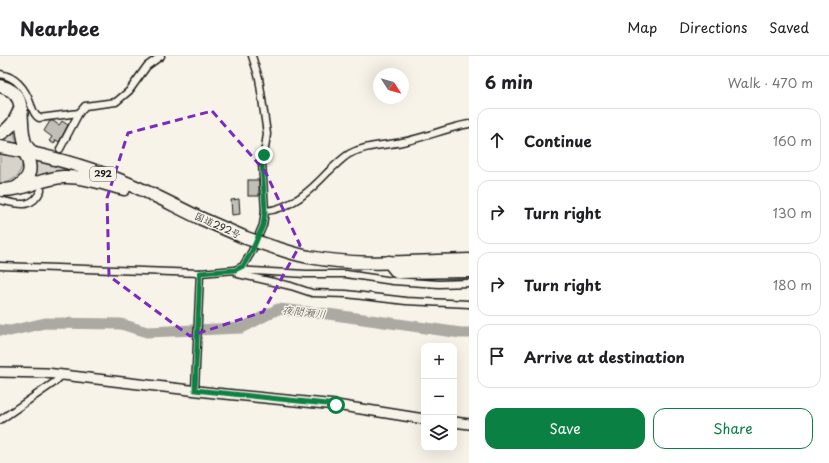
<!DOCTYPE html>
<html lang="en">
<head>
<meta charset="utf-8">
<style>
  body { margin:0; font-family:"Playpen Sans","Klee One",sans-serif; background:#f2f2f2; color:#202124 }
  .controls { position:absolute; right:12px; bottom:12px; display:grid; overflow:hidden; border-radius:8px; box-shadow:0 4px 16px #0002 }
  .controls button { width:36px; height:36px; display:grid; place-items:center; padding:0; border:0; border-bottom:1px solid #e0e0e0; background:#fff; color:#202124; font:20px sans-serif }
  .compass { position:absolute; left:373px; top:12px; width:36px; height:36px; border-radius:50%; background:#fff; box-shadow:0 4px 16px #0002; rotate:126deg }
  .stop { position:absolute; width:12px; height:12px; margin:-9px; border:3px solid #0b8043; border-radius:50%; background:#fff }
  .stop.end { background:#0b8043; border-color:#fff; box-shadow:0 1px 4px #0008 }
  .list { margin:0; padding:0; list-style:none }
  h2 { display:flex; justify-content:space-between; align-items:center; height:52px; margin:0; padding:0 16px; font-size:17px }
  h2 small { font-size:13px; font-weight:400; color:#757577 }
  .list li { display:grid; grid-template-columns:26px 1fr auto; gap:12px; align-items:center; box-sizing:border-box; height:64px; margin:0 8px 8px; padding:0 8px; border:1px solid #e0e0e0; border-radius:12px }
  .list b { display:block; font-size:15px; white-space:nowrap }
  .list em { font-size:13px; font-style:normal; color:#757577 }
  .actions { display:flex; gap:8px; padding:12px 16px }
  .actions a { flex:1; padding:9px 0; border:1px solid #0b8043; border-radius:12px; text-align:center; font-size:14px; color:#0b8043 }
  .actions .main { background:#0b8043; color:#fff }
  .icon { flex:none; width:22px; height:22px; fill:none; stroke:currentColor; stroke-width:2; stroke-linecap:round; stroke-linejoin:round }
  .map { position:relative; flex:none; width:469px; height:407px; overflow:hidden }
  header { display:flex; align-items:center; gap:24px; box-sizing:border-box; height:56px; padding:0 20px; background:#fff; border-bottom:1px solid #e0e0e0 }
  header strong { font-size:19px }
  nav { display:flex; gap:22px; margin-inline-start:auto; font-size:14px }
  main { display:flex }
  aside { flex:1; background:#fff }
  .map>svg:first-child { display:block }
</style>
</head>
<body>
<header>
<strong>Nearbee</strong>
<nav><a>Map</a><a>Directions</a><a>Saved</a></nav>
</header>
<main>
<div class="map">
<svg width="469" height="407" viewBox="0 0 469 407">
  <rect width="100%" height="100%" fill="#f7f3e8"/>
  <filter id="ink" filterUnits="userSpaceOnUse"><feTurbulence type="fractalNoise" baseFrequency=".025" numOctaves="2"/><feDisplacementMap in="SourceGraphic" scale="8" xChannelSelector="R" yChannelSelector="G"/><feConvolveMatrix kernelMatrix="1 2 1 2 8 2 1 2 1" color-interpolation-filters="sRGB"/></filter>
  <g filter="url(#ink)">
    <!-- green -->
    <g fill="#d7d3cb" stroke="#7a7874">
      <polygon points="14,68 15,82 18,90 0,87 0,81"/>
      <path d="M0,95C5,96 14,96 19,99C26,105 20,118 15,122C11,125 4,128 0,129Z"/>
      <polygon points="31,101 91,118 25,126"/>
    </g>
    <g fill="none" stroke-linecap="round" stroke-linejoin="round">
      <!-- river -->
      <polyline stroke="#aca9a2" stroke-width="11" points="0,274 10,275 45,267 121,268 147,276 242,272 278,253 328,258 461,277 469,277"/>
    </g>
    <!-- building -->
    <g fill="#c0beb5" stroke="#1c1c1c">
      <polygon points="50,65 53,65 59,69 62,65 68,69 59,86 56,84 54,88 49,85 52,81 44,75"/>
      <rect x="248" y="124" width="11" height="16"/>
      <polygon points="239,143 240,158 232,159 231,144"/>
    </g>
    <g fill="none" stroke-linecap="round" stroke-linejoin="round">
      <!-- street-tunnel -->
      <polyline stroke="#d6d3c9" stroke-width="6" stroke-dasharray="6 3" stroke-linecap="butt" points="46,124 60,93"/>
      <defs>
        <g id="street">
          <path d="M0,18C17,21 26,34 31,49C33,54 34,59 39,62L79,57L85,50L116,46L129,35L147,10L161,0"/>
          <polyline points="60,93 79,57"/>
          <path d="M0,144C18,148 32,154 41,134"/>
          <path d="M265,155C291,153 311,134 328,116C335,110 341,103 349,98C366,89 383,90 402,86C424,82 446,72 469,68"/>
          <polyline points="0,210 200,217 235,214 306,218 346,218 393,225 439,228 469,227"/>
          <polyline points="237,213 243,210 252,195 263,169 265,155 262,107 264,99 267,78 259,22 252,0"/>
          <polyline points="235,214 238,218 291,230 312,237 346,238 406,245 469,248"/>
          <polyline points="195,334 200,217"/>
          <polyline points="0,364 55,326 62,319"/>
        </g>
        <g id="secondary">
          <polyline points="0,316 46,317 215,337 336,349 424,363"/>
          <polyline points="454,366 469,368"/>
        </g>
        <g id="highway">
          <path d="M0,30C32,38 16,67 26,89C27,91 30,94 31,96"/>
          <path d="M0,78C11,72 15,65 20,53"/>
          <path d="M0,91C40,98 79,108 117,123C146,134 173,149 200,162"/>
          <path d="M16,132C32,121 33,111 24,95"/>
          <path d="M0,134C23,135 42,122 63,121C84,120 104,128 124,133"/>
          <path d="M276,192C287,195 297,199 309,201C361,211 416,205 469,204"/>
          <polyline points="389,206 397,216 469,215"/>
        </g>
      </defs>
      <!-- street casing -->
      <use href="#street" stroke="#1c1c1c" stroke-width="9"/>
      <!-- secondary casing -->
      <use href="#secondary" stroke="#1c1c1c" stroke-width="12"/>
      <!-- highway casing -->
      <use href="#highway" stroke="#1c1c1c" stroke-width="15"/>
      <!-- street -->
      <use href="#street" stroke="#f7f3e8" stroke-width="6"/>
      <!-- secondary -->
      <use href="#secondary" stroke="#f7f3e8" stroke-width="9"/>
      <!-- highway -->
      <use href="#highway" stroke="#f7f3e8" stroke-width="12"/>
      <defs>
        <polyline id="highway-bridge" points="200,162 246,182 276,192"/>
      </defs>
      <!-- highway-bridge casing -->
      <use href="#highway-bridge" stroke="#1c1c1c" stroke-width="15" stroke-linecap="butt"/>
      <!-- highway-bridge -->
      <use href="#highway-bridge" stroke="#f7f3e8" stroke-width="12"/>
    </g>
  </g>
  <g fill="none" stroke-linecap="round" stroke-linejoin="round" filter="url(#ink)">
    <!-- route -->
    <polyline stroke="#0b8043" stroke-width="5" points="264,99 262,107 265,155 263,169 252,195 243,210 235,214 200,217 195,334 336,349"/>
  </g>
  <!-- marked area -->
  <path fill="none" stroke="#7b2cbf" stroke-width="3" stroke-dasharray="8 5" stroke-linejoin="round" d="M212,55L265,115L300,189L263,256L190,280L109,220L107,142L128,77Z"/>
  <g text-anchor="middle" stroke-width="3" stroke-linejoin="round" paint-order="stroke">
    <!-- shield labels -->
    <rect fill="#f7f3e8" stroke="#5e5c59" stroke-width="1" x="90" y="111" width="26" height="14" rx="3"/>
    <g font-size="9" font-weight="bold" fill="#1c1c1c">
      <text x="103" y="121">292</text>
    </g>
    <!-- street labels -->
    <g font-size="10" fill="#1c1c1c" stroke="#f7f3e8">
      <text transform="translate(218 169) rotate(24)" y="4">国道292号</text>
    </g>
    <!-- water labels -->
    <g font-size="11" font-style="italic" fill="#565452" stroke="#f7f3e8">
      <text transform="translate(304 256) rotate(6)" y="4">夜間瀬川</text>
    </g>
  </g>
</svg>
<div class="controls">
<button>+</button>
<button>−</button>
<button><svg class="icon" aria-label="layers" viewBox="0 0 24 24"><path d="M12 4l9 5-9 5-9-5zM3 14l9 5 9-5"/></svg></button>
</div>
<svg class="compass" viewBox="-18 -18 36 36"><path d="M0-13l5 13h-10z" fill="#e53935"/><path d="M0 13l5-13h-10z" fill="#757577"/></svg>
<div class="stop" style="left:336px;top:349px"></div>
<div class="stop end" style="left:264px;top:99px"></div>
</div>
<aside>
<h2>6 min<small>Walk · 470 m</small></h2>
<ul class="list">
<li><svg class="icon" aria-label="ahead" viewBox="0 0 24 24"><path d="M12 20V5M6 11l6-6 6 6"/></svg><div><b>Continue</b></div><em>160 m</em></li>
<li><svg class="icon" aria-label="right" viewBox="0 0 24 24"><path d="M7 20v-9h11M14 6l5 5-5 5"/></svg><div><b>Turn right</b></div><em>130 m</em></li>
<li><svg class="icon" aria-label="right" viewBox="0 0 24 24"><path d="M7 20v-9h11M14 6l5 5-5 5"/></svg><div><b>Turn right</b></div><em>180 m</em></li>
<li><svg class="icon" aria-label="arrive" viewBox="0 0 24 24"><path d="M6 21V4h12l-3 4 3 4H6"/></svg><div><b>Arrive at destination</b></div></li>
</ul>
<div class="actions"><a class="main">Save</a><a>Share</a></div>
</aside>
</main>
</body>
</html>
